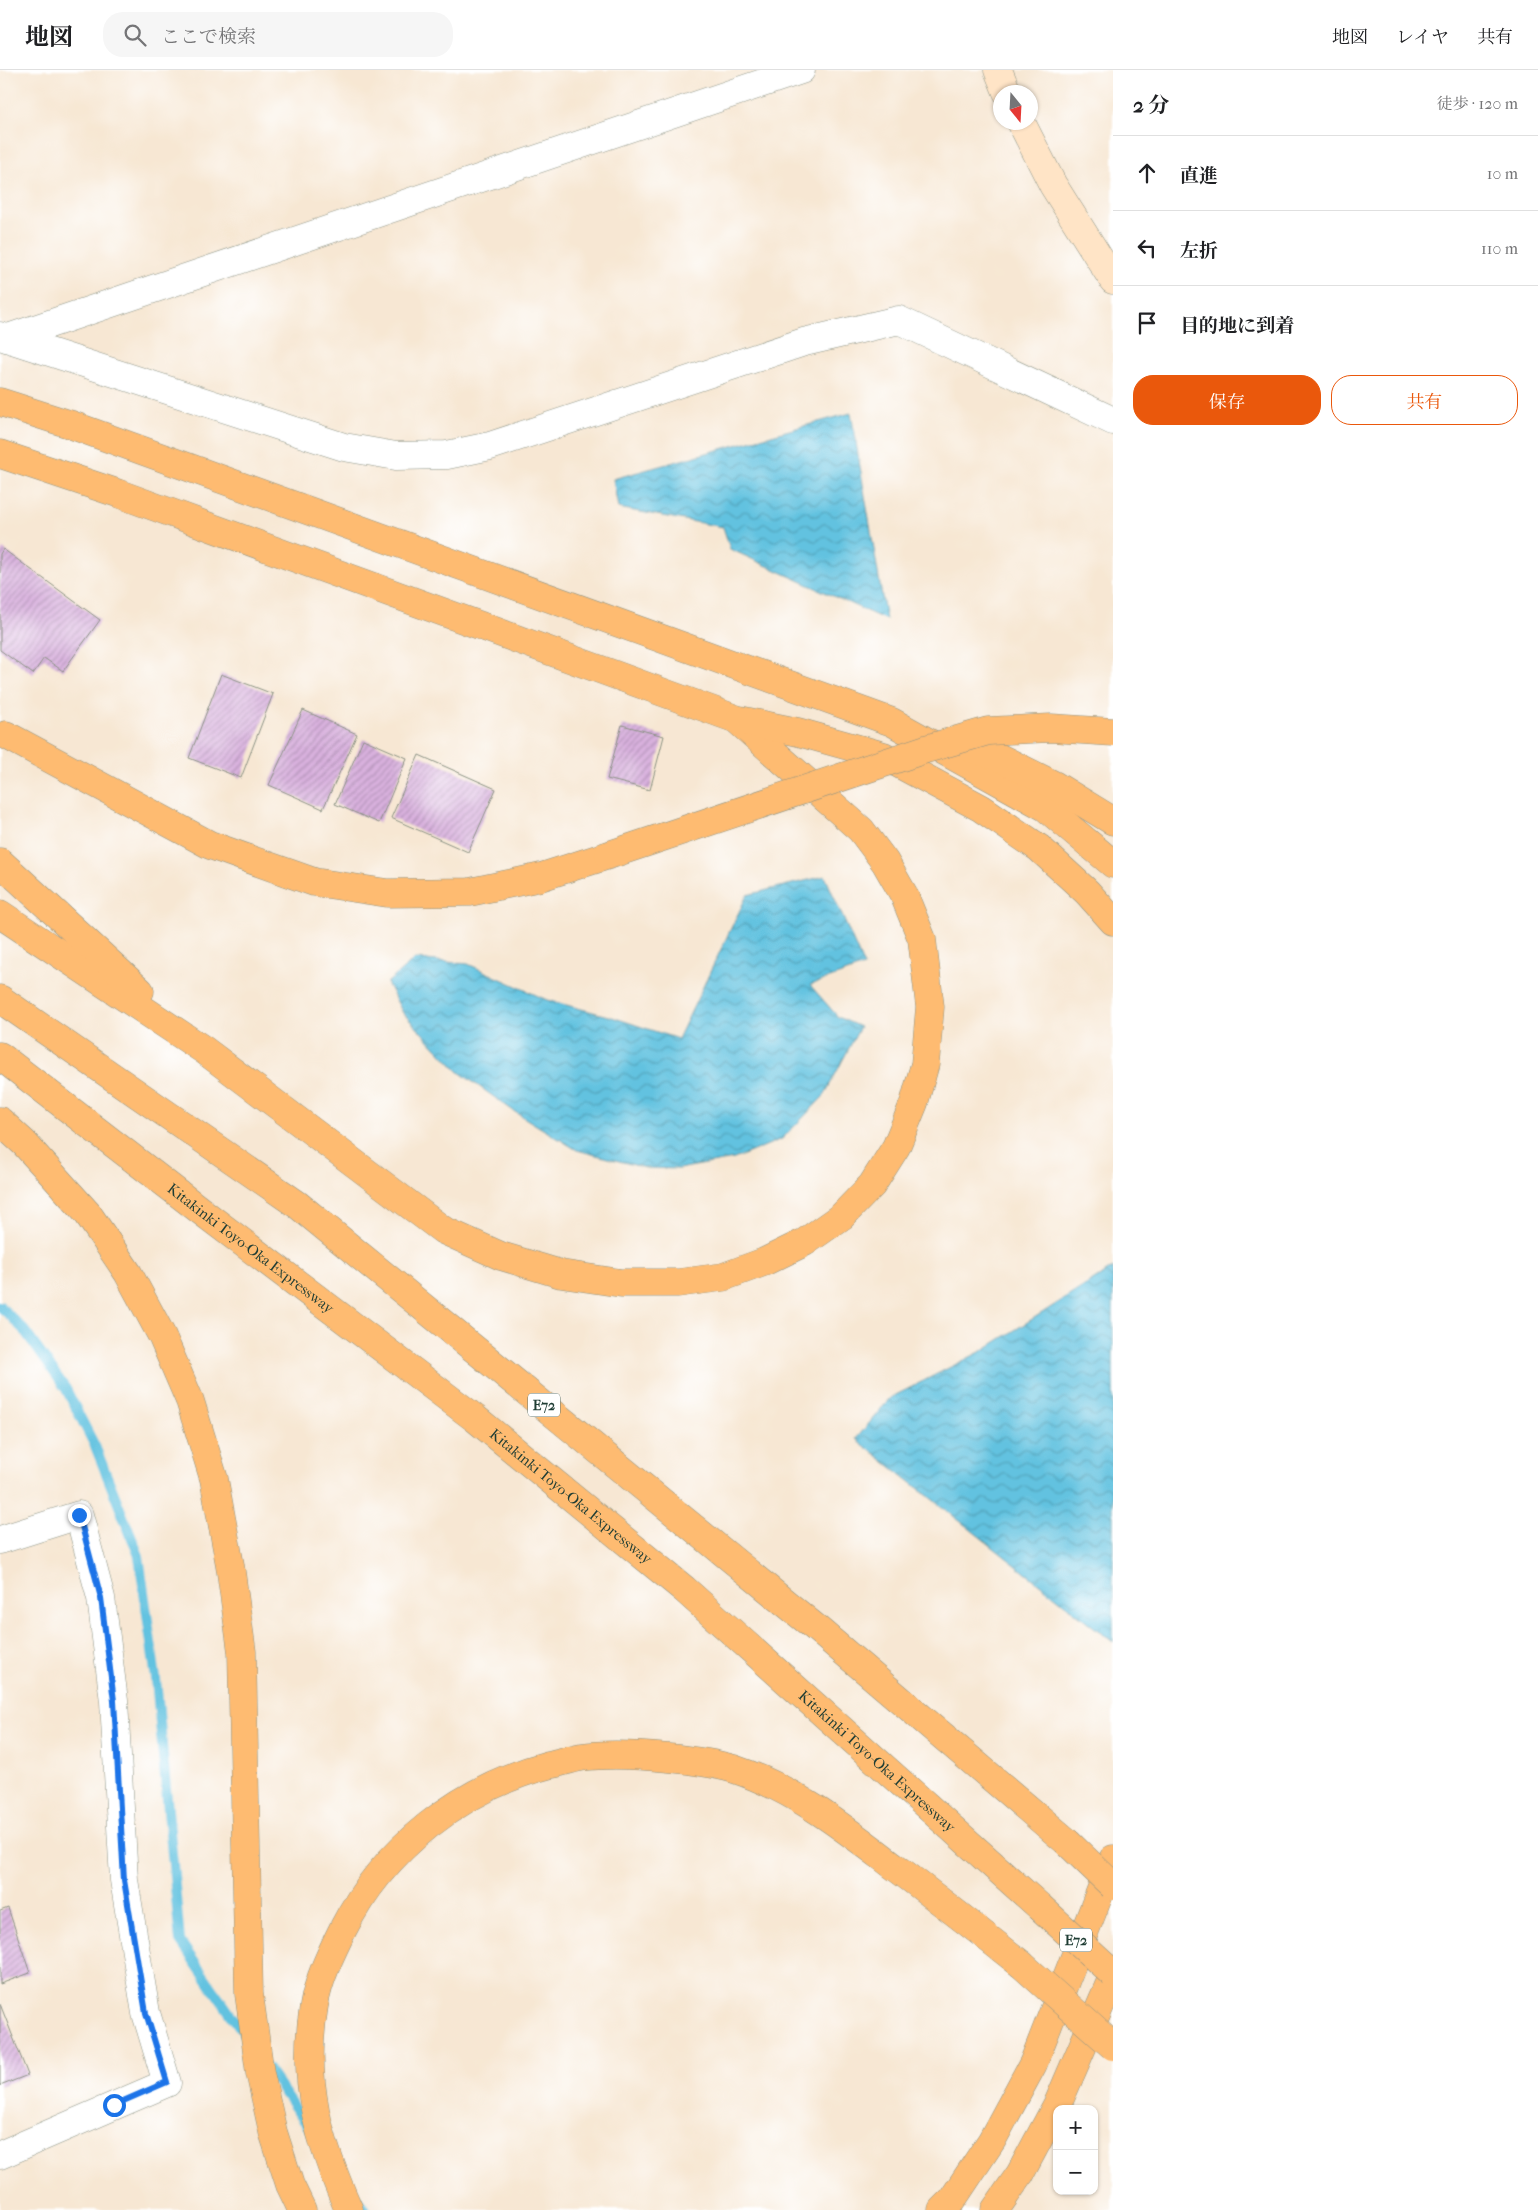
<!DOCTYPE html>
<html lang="ja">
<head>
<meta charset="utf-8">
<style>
  body { margin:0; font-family:"IM FELL French Canon","Noto Serif JP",serif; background:#f6f6f6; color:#202124 }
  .controls { position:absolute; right:15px; bottom:15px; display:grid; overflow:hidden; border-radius:10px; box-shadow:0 1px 4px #0004 }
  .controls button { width:45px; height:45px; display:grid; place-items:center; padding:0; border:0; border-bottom:1px solid #e0e0e0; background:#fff; color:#202124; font:25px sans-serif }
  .compass { position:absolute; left:993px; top:15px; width:45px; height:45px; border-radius:50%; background:#fff; box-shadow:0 1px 4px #0004; rotate:162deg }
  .stop { position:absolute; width:15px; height:15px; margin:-11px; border:4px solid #1a73e8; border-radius:50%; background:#fff }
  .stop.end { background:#1a73e8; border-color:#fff; box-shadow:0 1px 5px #0008 }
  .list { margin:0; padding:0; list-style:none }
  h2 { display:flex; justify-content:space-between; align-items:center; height:65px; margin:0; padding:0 20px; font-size:21px }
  h2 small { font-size:16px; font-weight:400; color:#757577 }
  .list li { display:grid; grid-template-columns:32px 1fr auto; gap:15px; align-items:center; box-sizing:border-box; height:75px; padding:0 20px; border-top:1px solid #e0e0e0 }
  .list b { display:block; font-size:19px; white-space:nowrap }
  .list em { font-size:16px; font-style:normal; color:#757577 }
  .actions { display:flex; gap:10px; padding:15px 20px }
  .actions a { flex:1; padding:11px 0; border:1px solid #ea580c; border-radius:20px; text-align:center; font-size:18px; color:#ea580c }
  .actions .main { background:#ea580c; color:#fff }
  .icon { flex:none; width:28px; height:28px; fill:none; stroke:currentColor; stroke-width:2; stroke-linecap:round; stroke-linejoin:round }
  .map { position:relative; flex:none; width:1113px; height:2140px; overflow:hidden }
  header { display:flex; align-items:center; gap:30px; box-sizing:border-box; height:70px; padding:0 25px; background:#fff; border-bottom:1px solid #e0e0e0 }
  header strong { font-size:24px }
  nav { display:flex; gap:28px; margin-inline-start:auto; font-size:18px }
  .search { width:350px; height:45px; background:#f6f6f6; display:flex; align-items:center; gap:12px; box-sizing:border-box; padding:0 18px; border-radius:20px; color:#757577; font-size:19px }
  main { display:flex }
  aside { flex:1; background:#fff }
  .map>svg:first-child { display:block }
</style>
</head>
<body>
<header>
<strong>地図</strong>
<div class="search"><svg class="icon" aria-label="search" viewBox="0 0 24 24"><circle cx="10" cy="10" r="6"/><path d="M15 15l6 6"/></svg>ここで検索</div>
<nav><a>地図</a><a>レイヤ</a><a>共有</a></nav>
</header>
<main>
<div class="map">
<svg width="1113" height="2140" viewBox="0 0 1113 2140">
  <defs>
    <pattern id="water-waves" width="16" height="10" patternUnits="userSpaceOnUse" patternTransform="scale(1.25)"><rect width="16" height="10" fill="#62c2e0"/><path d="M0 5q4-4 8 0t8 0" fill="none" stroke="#509fb6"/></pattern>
    <pattern id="building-hatch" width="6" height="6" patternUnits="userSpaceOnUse" patternTransform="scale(1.25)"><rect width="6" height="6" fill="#d9b1de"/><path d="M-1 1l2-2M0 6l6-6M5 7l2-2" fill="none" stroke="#af91b5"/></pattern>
  </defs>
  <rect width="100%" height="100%" fill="#fff"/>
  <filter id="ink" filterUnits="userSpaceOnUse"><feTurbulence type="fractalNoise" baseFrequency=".02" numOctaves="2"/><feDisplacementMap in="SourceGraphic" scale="10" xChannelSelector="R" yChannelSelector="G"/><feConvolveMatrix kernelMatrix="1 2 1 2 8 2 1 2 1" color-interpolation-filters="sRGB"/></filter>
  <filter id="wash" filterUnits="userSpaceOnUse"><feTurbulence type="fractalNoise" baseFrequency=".0096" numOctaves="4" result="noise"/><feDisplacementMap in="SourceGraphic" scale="20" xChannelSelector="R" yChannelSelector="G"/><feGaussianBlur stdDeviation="1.12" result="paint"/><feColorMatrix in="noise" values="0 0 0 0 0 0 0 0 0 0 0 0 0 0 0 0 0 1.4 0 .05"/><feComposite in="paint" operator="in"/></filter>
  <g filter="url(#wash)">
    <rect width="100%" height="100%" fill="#f7e7d3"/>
    <!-- water -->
    <g fill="url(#water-waves)" stroke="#40808a">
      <polygon points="851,343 886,550 730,479 723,457 618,438 613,409"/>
      <polygon points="825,806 864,896 810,915 838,947 860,957 824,1026 782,1069 734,1089 678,1099 646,1098 577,1080 515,1042 459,1002 403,943 387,913 415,889 468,894 547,930 612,947 678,969 747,825"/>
      <polygon points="1113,1198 1113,1572 856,1369 890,1328 980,1282"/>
    </g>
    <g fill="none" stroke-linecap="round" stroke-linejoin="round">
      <!-- stream -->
      <g stroke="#62c2e0" stroke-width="10">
        <polyline points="0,1236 24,1260 66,1319 95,1376 139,1486 156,1609 180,1871 247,1968"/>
        <polyline points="268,1999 311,2061"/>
        <polyline points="354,2124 365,2140"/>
      </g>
    </g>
    <g id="blocks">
      <!-- building -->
      <g fill="url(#building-hatch)">
        <polygon points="3,479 100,550 63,601 44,588 33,604 0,580 0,484"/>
        <polygon points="221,604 273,624 241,708 189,688"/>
        <polygon points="303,640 357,664 323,739 269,715"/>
        <polygon points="622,655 664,666 650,720 607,709"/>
        <polygon points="363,669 407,688 379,753 335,734"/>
        <polygon points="419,685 496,719 468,782 391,748"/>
        <polygon points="8,1838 30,1903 0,1914 0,1841"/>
        <polygon points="0,1934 28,2005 0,2016"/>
      </g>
    </g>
  </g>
  <g filter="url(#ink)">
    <use href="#blocks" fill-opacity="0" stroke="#8b9284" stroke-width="1"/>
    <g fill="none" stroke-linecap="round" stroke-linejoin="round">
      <defs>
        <g id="street">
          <polyline points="0,266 344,377 396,386 447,385 490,376 804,272 899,250 1113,351"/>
          <polyline points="8,268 801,0"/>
          <polyline points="0,1470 79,1445 101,1528 114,1631 124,1810 146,1943 167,2013 0,2085"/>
        </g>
        <g id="secondary">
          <polyline points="998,0 1007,22"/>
          <polyline points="1021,52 1053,115 1113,210"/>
        </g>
        <g id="highway">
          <polyline points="0,332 69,354 892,652 1045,737 1113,794"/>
          <polyline points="0,384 117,423 736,649 861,760 885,792 904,825 922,869 930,937 925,994 914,1033 896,1077 872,1115 842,1146 805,1172 764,1192 723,1207 678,1213 621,1213 561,1204 501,1186 443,1160 204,980 0,844"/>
          <polyline points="740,650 798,662 884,686 981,738 1039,778 1087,822 1113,851"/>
          <polyline points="6,665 210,775 314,812 387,823 470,822 541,807 609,785"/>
          <polyline points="955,673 998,687 1054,715 1113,751"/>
          <polyline points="0,792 140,921"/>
          <polyline points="0,929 298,1135 816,1558 1066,1771"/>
          <path id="s1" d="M0,986L201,1141L476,1349L684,1519L1040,1837"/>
          <polyline points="0,1051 24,1073 88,1144 128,1203 162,1266 190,1331 214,1409 230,1495 242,1582 249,1924 260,2003 273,2062 290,2115 302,2140"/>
          <path d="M349,2140C319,2072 301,2012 314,1936C318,1910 331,1883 343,1859C384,1778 461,1718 548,1695C559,1693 570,1689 581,1687C610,1683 640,1685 669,1688C690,1690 713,1693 734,1699C795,1719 844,1758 894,1796C937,1828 979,1861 1021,1894"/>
          <polyline points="942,2140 952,2130 992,2070 1033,1994 1113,1789"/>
          <polyline points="995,2140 1020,2104 1059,2031 1113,1906"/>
        </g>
      </defs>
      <!-- street casing -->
      <use href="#street" stroke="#8b9284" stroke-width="29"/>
      <!-- secondary casing -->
      <use href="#secondary" stroke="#8b9284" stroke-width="29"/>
      <!-- highway casing -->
      <use href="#highway" stroke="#8b9284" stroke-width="29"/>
      <!-- street -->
      <use href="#street" stroke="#fff" stroke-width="28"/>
      <!-- secondary -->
      <use href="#secondary" stroke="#ffe4c6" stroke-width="28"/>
      <!-- highway -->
      <use href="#highway" stroke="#febb71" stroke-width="28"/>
      <defs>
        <g id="highway-bridge">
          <polyline points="609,785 926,679 988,661 1051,658 1113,662"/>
          <polyline points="1066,1771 1113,1816"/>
          <polyline points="1040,1837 1113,1904"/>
          <polyline points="1021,1894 1113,1976"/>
        </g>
      </defs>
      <!-- highway-bridge casing -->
      <use href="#highway-bridge" stroke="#8b9284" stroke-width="29" stroke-linecap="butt"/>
      <!-- highway-bridge -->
      <use href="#highway-bridge" stroke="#febb71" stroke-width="28"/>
    </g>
  </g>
  <g fill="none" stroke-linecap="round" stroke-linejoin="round" filter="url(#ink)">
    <!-- route -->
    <polyline stroke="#1a73e8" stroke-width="6" points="79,1445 101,1528 114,1631 124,1810 146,1943 167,2012 114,2035"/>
  </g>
  <g text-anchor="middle" stroke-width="5" stroke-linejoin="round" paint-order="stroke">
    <!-- shield labels -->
    <g fill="#fff" stroke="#627771" stroke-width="1">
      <rect x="528" y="1323.5" width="32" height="23" rx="4"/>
      <rect x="1060" y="1858.5" width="32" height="23" rx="4"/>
    </g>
    <g font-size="14" font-weight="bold" fill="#1f3d34">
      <text x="544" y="1340">E72</text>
      <text x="1076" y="1875">E72</text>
    </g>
    <!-- street labels -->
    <g font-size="15" fill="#1f3d34" stroke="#fff">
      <text dy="5" stroke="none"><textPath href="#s1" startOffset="316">Kitakinki Toyo-Oka Expressway</textPath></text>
      <text dy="5" stroke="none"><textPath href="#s1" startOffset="721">Kitakinki Toyo-Oka Expressway</textPath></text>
      <text dy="5" stroke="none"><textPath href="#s1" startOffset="1126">Kitakinki Toyo-Oka Expressway</textPath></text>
    </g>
  </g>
</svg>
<div class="controls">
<button>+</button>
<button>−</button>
</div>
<svg class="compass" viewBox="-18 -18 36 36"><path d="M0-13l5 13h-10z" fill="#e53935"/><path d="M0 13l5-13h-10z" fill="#757577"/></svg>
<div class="stop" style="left:114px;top:2035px"></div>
<div class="stop end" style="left:79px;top:1445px"></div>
</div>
<aside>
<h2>2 分<small>徒歩 · 120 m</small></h2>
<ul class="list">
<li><svg class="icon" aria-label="ahead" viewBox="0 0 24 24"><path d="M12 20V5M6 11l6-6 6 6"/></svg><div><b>直進</b></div><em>10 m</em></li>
<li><svg class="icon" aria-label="left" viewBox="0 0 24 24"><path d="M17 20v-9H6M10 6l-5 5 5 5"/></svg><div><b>左折</b></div><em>110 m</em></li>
<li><svg class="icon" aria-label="arrive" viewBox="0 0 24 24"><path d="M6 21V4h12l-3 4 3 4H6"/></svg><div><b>目的地に到着</b></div></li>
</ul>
<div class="actions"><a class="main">保存</a><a>共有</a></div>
</aside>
</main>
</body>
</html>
